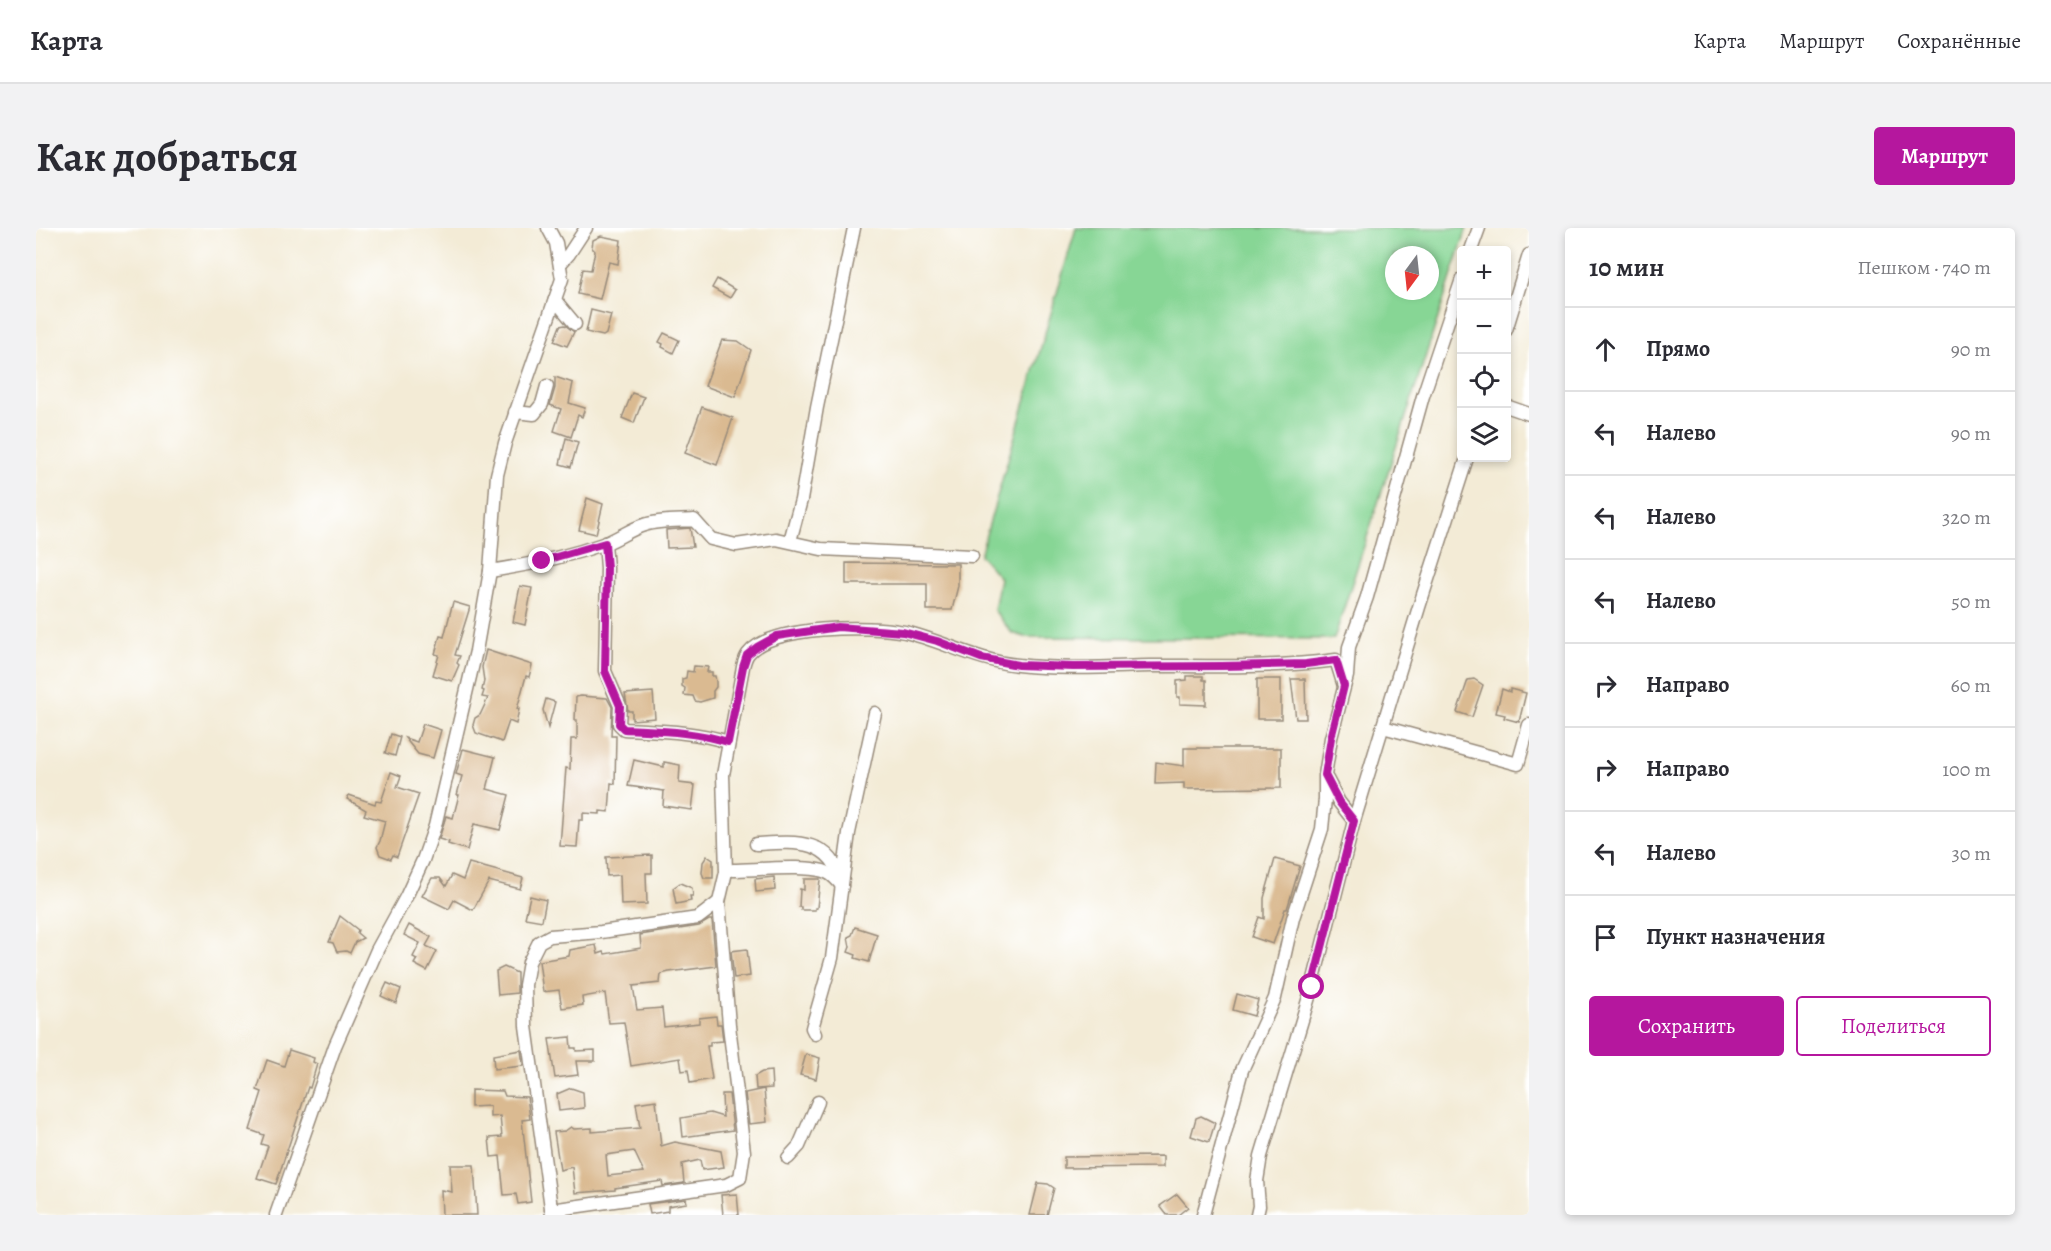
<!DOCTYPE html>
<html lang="ru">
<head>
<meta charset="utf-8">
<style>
  body { margin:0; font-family:Alegreya,serif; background:#f2f2f3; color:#2b2b33 }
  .controls { position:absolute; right:18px; top:18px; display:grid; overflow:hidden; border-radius:6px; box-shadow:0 3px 9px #0003 }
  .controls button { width:54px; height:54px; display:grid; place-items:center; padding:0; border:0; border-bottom:2px solid #e1e1e2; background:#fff; color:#2b2b33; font:30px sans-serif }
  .compass { position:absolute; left:1349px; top:18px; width:54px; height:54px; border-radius:50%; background:#fff; box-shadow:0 3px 9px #0003; rotate:195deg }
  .stop { position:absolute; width:18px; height:18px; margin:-14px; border:4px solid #b5179e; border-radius:50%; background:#fff }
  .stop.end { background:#b5179e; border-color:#fff; box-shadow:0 2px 6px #0008 }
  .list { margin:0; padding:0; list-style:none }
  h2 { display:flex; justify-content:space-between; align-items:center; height:78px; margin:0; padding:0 24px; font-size:26px }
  h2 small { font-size:20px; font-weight:400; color:#7c7c81 }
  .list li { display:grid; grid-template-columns:39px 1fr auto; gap:18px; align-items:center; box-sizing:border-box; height:84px; padding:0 24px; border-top:2px solid #e1e1e2 }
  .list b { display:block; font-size:22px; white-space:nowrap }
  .list em { font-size:20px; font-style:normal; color:#7c7c81 }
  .actions { display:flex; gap:12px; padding:18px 24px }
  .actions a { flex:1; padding:14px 0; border:2px solid #b5179e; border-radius:6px; text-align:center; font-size:21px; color:#b5179e }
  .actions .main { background:#b5179e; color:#fff }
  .icon { flex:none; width:33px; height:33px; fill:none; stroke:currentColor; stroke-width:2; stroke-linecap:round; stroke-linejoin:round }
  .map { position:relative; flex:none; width:1493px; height:987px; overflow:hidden; border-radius:6px }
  header { display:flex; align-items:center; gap:36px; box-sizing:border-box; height:84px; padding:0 30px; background:#fff; border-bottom:2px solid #e1e1e2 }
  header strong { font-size:28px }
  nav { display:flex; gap:33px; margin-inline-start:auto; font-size:21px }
  .intro { display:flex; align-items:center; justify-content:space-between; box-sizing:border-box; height:144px; padding:0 36px }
  h1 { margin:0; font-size:42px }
  .button { padding:15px 27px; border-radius:6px; background:#b5179e; color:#fff; font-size:21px; font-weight:700 }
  main { display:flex; gap:36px; padding:0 36px }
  aside { flex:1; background:#fff; border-radius:6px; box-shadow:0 3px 9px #0003 }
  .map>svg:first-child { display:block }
</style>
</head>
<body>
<header>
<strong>Карта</strong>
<nav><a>Карта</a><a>Маршрут</a><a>Сохранённые</a></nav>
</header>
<div class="intro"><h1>Как добраться</h1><a class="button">Маршрут</a></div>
<main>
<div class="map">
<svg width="1493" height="987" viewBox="0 0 1493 987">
  <rect width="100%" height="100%" fill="#fff"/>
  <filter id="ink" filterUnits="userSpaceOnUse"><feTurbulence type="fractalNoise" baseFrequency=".0167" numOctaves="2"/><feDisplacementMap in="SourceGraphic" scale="12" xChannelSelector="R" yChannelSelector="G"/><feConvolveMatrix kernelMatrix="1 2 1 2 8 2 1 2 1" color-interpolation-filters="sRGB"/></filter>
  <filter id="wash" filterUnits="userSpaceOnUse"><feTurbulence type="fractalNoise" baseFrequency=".008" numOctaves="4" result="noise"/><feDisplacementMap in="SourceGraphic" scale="24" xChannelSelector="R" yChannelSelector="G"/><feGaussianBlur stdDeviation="1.35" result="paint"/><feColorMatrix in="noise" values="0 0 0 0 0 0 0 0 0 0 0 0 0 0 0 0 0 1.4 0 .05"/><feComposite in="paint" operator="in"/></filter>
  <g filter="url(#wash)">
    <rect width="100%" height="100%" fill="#f3ebd6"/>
    <!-- green -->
    <path fill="#87d695" stroke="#61805a" stroke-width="1.5" fill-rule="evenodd" d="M1040,0H1431L1298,411L989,409L976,405L958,382L964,350L944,327ZM1358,27H1394V63H1358Z"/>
    <g id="blocks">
      <!-- building -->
      <g fill="#daba91" fill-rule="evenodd">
        <polygon points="565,8 585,12 582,36 573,34 564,71 542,66 547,41 555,42 559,23 556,20 557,12"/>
        <polygon points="681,51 699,62 694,70 676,60"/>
        <polygon points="555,82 575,87 570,106 567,108 550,104"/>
        <polygon points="529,97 538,104 531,118 518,113 524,98"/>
        <polygon points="628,105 643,112 637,125 626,119 627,116 623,114"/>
        <polygon points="686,112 702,113 715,122 699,169 669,158"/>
        <polygon points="519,149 537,155 533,175 549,180 546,189 542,187 535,209 518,203 525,181 514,177 519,160"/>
        <polygon points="596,165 608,169 598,195 586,190"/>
        <polygon points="666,179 697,190 681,237 649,225"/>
        <polygon points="530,210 542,214 535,239 524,236"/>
        <polygon points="551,270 567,276 560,306 543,302"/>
        <polygon points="654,300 657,319 631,320 630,302"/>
        <polygon points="810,335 922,336 922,358 916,382 891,382 891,356 810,356"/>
        <polygon points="484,358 496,360 489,397 477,394"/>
        <polygon points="417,374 434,379 419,427 424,428 421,435 423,437 416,453 397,447 403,427 399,426 404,408 408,409"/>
        <polygon points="450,422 496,437 493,449 490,448 481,481 483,481 480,496 473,493 466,514 440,505 437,497 439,490 444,487 452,470 446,469 448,463 446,462 448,453 446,439"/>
        <polygon points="658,438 672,439 671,444 676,444 676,448 679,448 680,454 680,459 677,463 677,470 664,474 659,473 657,468 648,467 649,460 646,458 646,451 650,450 651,443 657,444"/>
        <polygon points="1151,448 1167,448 1167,452 1170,452 1170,477 1144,476 1144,469 1141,469 1141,453 1151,452"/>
        <rect x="1221" y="451" width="24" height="40"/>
        <polygon points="1255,451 1269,451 1270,491 1260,491"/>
        <polygon points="1438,451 1447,457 1436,489 1421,484 1432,452"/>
        <polygon points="1466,461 1474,464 1474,461 1490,465 1483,494 1468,490 1469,487 1460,485"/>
        <polygon points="617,464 619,490 596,492 596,483 592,483 589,466"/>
        <polygon points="545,468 571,470 576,479 575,508 580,508 579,556 575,555 573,584 564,583 564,586 547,585 547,592 543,592 541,619 524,618 530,540 534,541 535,511 541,511 541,492 539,492 540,469"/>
        <polygon points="510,471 519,474 512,500 507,482"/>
        <polygon points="387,496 405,502 397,530 382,526 369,510 381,514"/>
        <polygon points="355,506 364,509 359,528 349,525"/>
        <polygon points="1148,520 1245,520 1245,560 1148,561 1148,555 1119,556 1120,534 1148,538"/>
        <polygon points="427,521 459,529 451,561 473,567 464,602 438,596 431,622 412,616 413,614 403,611 410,588 417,590 423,567 421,567 426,548 420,546"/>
        <polygon points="598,532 628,539 628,534 644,537 643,555 659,557 656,582 627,578 628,563 592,558"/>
        <polygon points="355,544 365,548 361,559 383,566 361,629 357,627 355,631 344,627 341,619 344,613 349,593 328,587 330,582 311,571 313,567 339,576 340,573 345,574"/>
        <polygon points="616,627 616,645 610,645 611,676 585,677 584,647 571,648 570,629"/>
        <polygon points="671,628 677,632 677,650 668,650 666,645 667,634"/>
        <polygon points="1239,631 1264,638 1251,681 1249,681 1237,716 1216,709 1223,689 1228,691 1228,670"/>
        <polygon points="433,635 487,650 484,661 453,653 437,682 418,672 413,681 386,668 396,650 404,650 410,658 416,647 427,652"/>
        <polygon points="738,649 739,662 720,664 719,651"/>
        <polygon points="768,651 784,651 781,680 779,680 779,682 765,682 765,679 763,679 764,661 768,662"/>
        <polygon points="644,655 656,660 657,668 654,668 655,673 640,676 637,660"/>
        <polygon points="494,668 510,672 506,693 489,690"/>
        <polygon points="304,688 322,702 321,705 327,710 319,714 314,725 310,723 301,724 297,715 293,714"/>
        <polygon points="673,692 676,692 680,738 633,744 625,746 624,755 597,758 601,782 626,780 628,799 663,795 663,790 680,788 681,796 685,796 687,813 674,814 674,818 671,818 676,851 654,855 652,842 646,843 644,830 595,838 588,794 573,795 569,765 546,769 547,777 526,780 523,762 507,764 503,733 533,728 534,722 560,717 562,726 568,724 569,726 605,720 604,707 663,698"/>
        <polygon points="373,697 395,709 390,718 401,723 391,743 378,736 381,731 377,729 384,715 368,707"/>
        <polygon points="819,699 841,706 833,734 819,730 820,727 812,724 814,719 812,709 816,707"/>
        <polygon points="711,721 714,748 698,750 695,723"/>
        <polygon points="468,739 481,745 481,765 462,767 460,743"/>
        <polygon points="351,755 365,761 360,775 345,768"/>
        <polygon points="1201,766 1222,772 1218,788 1197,782"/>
        <polygon points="534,809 535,820 540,820 540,823 559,822 559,833 540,833 542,847 519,850 513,811"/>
        <polygon points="253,822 278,830 277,834 281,836 274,860 272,859 240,956 221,950 232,918 225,916 228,907 214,902 226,864 221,862 231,832 248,838"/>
        <polygon points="485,822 487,838 458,841 457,827"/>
        <polygon points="770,826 784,830 780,851 764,847"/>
        <polygon points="735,843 736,860 720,861 719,848 726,844"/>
        <polygon points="535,860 547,864 548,880 523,883 521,866"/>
        <polygon points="728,861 731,894 713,896 709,865"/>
        <polygon points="435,862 467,863 469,868 491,869 494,891 486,892 495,974 482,976 480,966 468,967 464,928 455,929 453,910 466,909 464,888 454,889 454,878 435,879"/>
        <polygon points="686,866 693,866 697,902 647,909 645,890 674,885 687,889"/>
        <path d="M620,872L625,918L639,914L685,923L688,939L666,942L664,932L646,936L648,955L627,958L626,953L579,960V962L539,965L536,939L524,942L518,904L529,903L535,899L538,901L556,900V904L604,900L600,875ZM598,923L608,944L572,948L570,927Z"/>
        <polygon points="1165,888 1179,895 1173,914 1155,908 1160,890"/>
        <polygon points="1127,928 1127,939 1028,940 1028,929"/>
        <polygon points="414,937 438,937 441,987 406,987 405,962 416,964"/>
        <polygon points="1002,955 1012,956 1018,960 1011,987 994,987"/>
        <polygon points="701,966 703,987 687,987 685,967"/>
        <polygon points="1141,966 1152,979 1142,987 1131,987 1124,978"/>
        <polygon points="650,971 651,975 632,978 632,983 614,986 612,976"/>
      </g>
    </g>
  </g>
  <g filter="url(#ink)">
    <use href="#blocks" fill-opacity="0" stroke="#978a7a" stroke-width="1.5"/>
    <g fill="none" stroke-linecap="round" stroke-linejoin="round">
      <defs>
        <g id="minor">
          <polyline points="1435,22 1443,0"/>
          <polyline points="524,36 533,26 550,0"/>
          <polyline points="519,72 539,96"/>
          <polyline points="1470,102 1493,27"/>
          <polyline points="1470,178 1493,186"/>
          <polyline points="479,184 498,186 506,176 511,158"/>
          <polyline points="754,313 765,272 781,179 818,0"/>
          <path d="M569,315L571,340L569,443L584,478L583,496L588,501C623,503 658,503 692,514"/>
          <path d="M454,343C493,337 533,328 570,315C583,310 595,301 608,297C623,292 642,293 658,292L675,311L700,317L740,311L785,321L936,328"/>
          <polyline points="1347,499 1482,536 1493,497"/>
          <polyline points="1291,551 1303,574 1318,593"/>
          <path d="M720,616C756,614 796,609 805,654"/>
          <path d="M697,642C719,642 775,636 792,645C798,648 802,653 806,658"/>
          <polyline points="779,806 776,800 796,730 813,605 839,485"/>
          <polyline points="752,930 763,918 782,874"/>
          <path d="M515,982L690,957L704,950L708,924L693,797L683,674L690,644L687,547L707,439C708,435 709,430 712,426C734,397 835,397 869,404C907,413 942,433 982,437C1025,442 1070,439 1114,438C1176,438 1238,440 1300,432L1308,458"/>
          <polyline points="240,987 299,818 341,722 370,669 387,632 399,598 440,423 454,343 461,247 469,215 526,51 520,15 512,0"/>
          <polyline points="516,987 490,798 489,757 493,734 503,714 514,708 565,704 662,690 683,674"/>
          <polyline points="1167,987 1206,842 1239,770 1257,690 1286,601 1289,571 1289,547 1295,510 1311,448 1313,419 1331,369 1387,168 1426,51"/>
          <polyline points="1221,987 1223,978 1221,953 1225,928 1276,759 1318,593 1383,379 1431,230"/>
        </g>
      </defs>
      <!-- minor casing -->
      <use href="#minor" stroke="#978a7a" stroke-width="15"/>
      <!-- minor -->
      <use href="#minor" stroke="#fff" stroke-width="12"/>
    </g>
  </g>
  <g fill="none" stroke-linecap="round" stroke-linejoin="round" filter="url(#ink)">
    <!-- route -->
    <path stroke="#b5179e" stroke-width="8" d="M506,333L569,315L571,340L569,443L584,478L583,496L588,501C624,503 657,503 692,514L707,439L711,427L721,419L741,408L802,399L867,404L901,413L945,430L982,437L1037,439L1186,438L1270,436L1300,432L1308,458L1295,510L1289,547L1303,574L1318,593L1276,759"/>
  </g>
</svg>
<div class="controls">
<button>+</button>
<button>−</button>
<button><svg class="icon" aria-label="locate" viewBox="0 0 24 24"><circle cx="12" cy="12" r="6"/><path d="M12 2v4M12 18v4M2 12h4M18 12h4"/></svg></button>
<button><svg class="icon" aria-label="layers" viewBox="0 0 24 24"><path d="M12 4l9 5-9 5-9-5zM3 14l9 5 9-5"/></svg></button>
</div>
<svg class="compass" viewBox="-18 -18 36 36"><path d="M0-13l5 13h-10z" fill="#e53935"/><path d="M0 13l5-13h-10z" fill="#7c7c81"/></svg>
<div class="stop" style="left:1276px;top:759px"></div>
<div class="stop end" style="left:506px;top:333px"></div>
</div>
<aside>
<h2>10 мин<small>Пешком · 740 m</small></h2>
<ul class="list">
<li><svg class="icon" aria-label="ahead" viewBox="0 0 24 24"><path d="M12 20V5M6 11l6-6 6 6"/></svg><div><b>Прямо</b></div><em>90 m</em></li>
<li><svg class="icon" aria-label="left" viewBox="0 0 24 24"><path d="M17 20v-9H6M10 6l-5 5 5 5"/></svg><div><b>Налево</b></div><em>90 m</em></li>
<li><svg class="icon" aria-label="left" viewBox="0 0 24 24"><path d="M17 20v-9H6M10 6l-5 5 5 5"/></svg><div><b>Налево</b></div><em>320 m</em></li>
<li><svg class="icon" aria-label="left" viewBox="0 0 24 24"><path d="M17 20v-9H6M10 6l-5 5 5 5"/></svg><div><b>Налево</b></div><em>50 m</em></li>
<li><svg class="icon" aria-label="right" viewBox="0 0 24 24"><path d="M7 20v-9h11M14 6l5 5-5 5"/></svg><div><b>Направо</b></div><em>60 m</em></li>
<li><svg class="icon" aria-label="right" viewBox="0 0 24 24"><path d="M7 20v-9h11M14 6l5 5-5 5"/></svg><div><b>Направо</b></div><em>100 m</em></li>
<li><svg class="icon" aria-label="left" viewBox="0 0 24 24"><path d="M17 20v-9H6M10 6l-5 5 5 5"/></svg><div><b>Налево</b></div><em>30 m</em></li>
<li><svg class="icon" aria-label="arrive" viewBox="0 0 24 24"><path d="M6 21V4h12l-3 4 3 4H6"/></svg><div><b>Пункт назначения</b></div></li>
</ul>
<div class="actions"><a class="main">Сохранить</a><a>Поделиться</a></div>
</aside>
</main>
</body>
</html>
